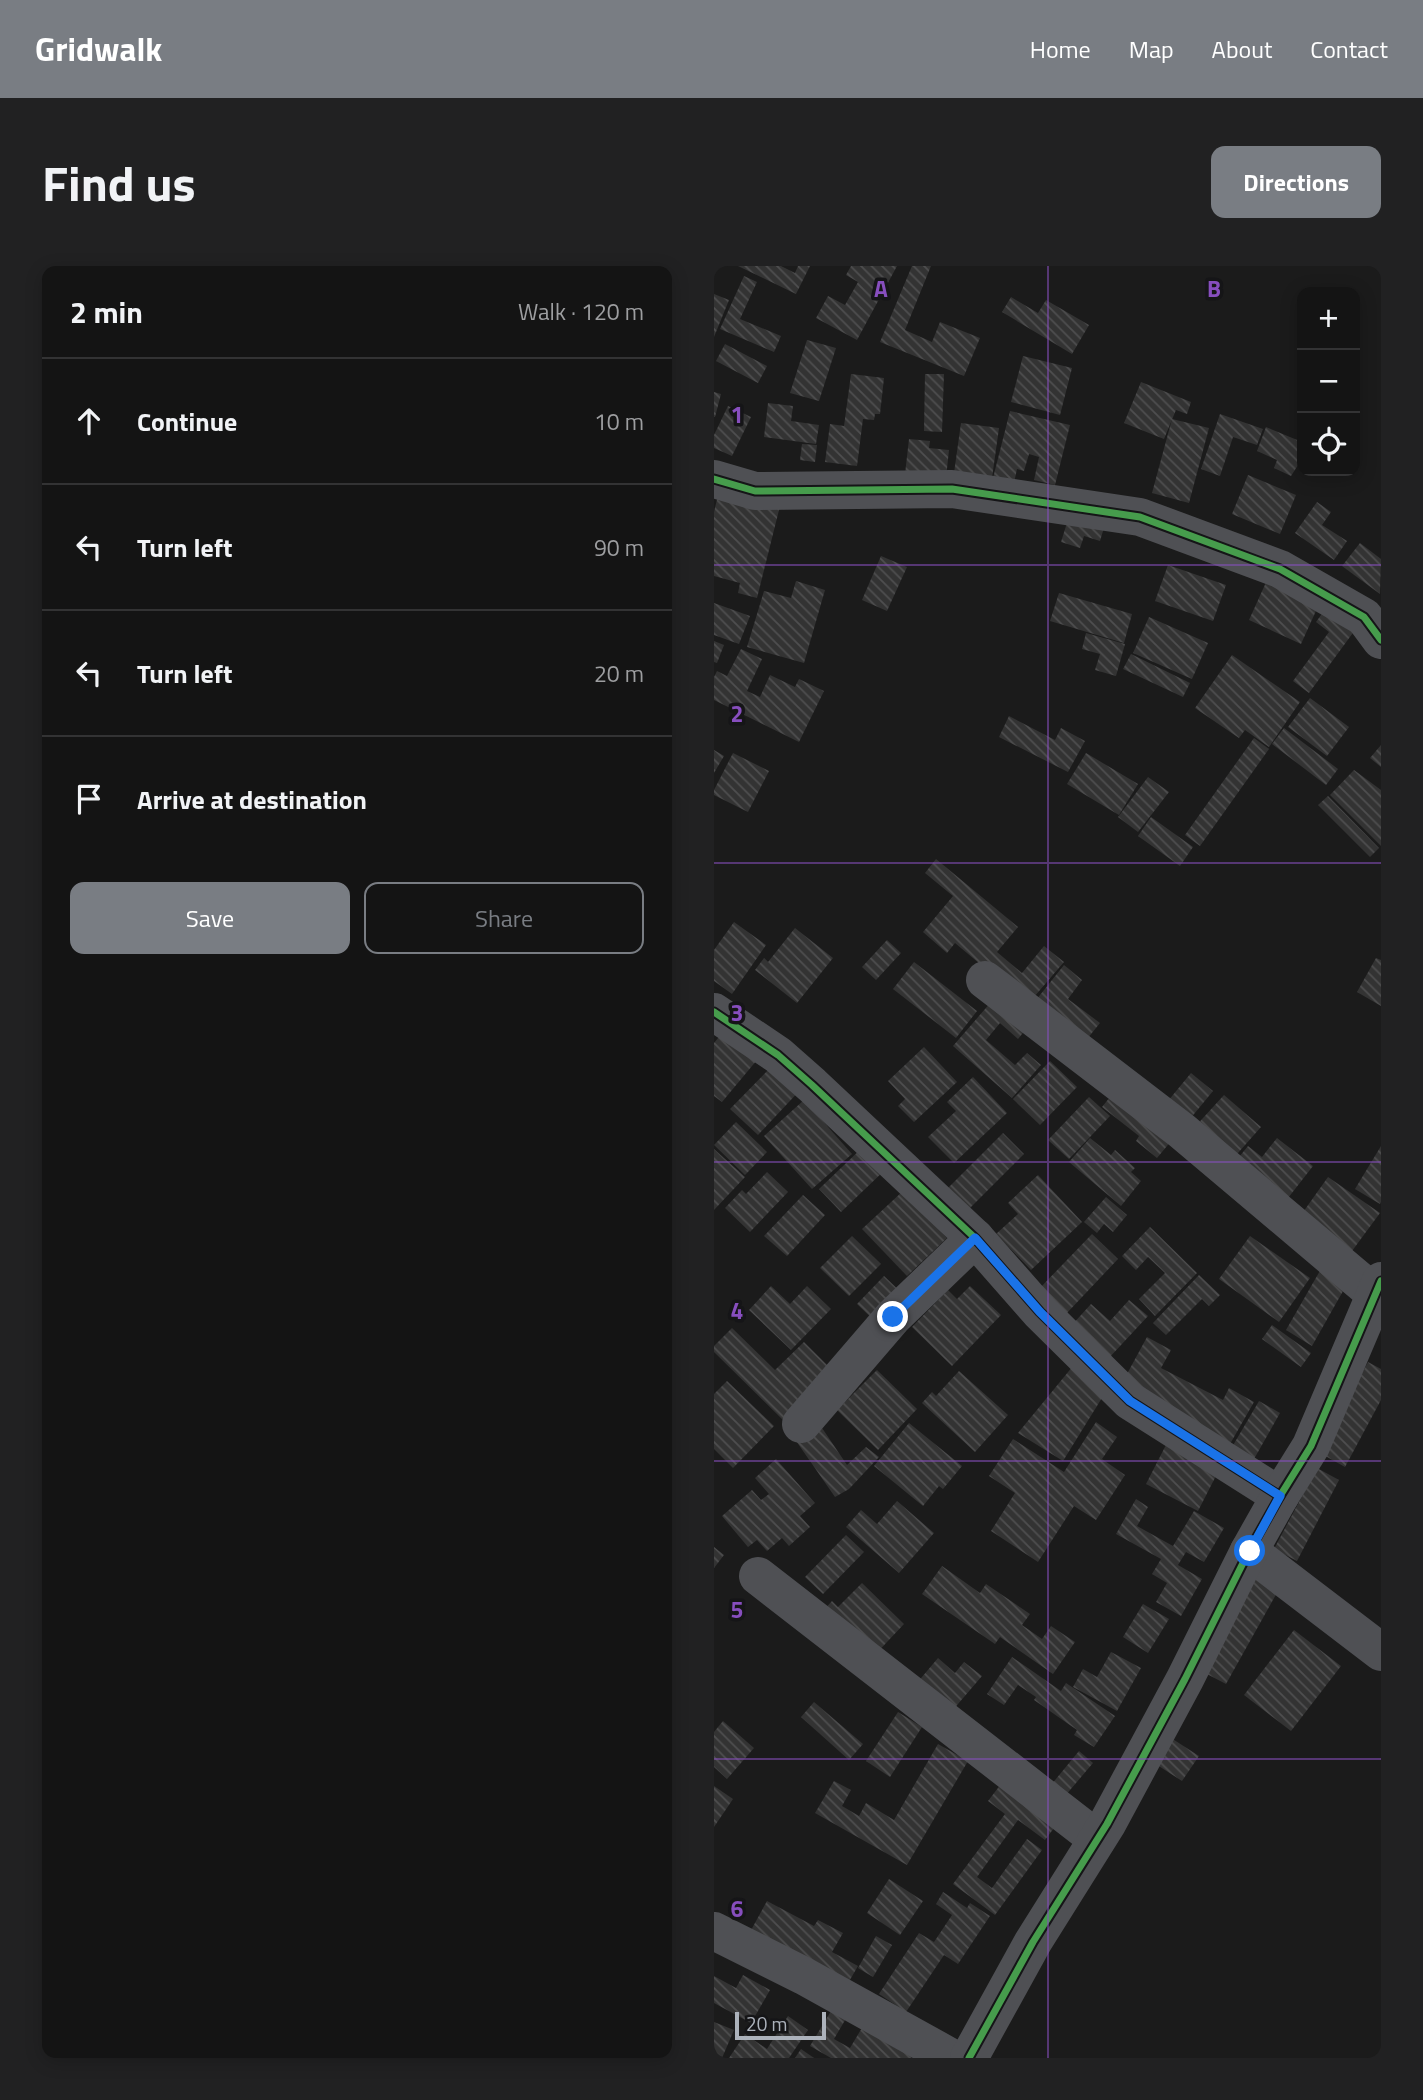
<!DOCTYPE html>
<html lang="en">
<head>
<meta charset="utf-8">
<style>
  body { margin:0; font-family:"Titillium Web",sans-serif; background:#212122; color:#f1f3f6 }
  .controls { position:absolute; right:21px; top:21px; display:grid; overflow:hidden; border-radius:14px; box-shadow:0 4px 18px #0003 }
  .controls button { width:63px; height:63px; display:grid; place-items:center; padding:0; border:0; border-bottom:2px solid #333334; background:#141414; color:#f1f3f6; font:35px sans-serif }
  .scale { position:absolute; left:21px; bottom:18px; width:91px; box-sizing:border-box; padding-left:7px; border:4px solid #acb2bb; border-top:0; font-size:19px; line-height:24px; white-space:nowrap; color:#acb2bb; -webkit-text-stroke:5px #151517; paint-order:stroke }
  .stop { position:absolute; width:21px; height:21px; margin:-16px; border:5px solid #1a73e8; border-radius:50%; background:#fff }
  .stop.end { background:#1a73e8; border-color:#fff; box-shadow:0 2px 7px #0008 }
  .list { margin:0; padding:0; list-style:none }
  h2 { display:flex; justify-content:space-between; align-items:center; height:91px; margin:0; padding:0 28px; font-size:30px }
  h2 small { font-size:23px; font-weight:400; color:#9d9ea0 }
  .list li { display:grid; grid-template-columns:46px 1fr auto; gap:21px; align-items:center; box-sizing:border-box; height:126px; padding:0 28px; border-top:2px solid #333334 }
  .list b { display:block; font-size:26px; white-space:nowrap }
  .list em { font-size:23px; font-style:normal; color:#9d9ea0 }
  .actions { display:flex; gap:14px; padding:21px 28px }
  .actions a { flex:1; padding:16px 0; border:2px solid #797d83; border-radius:14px; text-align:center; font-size:24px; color:#797d83 }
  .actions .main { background:#797d83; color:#fff }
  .icon { flex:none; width:38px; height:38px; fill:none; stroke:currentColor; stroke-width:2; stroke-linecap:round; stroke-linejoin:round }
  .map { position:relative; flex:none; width:667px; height:1792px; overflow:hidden; border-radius:14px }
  header { display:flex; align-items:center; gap:42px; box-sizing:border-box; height:98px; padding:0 35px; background:#797d83; color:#fff }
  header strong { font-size:33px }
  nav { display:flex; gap:38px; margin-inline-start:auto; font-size:24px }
  .intro { display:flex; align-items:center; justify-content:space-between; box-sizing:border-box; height:168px; padding:0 42px }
  h1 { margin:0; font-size:49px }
  .button { padding:18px 32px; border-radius:14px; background:#797d83; color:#fff; font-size:24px; font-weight:700 }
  main { display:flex; gap:42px; padding:0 42px }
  aside { flex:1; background:#141414; border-radius:14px; box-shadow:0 4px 18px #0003 }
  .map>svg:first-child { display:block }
</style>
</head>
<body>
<header>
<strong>Gridwalk</strong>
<nav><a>Home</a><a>Map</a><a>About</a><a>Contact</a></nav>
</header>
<div class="intro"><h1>Find us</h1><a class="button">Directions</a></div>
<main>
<aside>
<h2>2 min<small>Walk · 120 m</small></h2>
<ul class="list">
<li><svg class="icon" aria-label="ahead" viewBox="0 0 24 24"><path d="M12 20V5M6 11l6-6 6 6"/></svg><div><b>Continue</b></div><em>10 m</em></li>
<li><svg class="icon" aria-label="left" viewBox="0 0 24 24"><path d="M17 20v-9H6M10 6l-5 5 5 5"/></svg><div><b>Turn left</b></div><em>90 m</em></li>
<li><svg class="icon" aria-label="left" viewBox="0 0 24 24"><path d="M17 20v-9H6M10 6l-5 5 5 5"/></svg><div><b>Turn left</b></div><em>20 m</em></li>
<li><svg class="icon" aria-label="arrive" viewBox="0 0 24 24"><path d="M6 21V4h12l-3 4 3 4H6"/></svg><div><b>Arrive at destination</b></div></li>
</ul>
<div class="actions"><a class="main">Save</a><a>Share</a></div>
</aside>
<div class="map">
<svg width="667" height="1792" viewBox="0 0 667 1792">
  <defs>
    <pattern id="building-back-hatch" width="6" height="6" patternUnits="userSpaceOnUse" patternTransform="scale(1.75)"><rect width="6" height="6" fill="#333"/><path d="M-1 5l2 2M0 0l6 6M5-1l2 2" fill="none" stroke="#4e4e4f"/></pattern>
  </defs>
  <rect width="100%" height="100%" fill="#1b1b1b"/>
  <!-- building -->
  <g fill="url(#building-back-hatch)">
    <polygon points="24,0 67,0 81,7 84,0 96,0 82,28"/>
    <polygon points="137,0 183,0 143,74 102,52 114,30 131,39 144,16 132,9"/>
    <polygon points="198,0 217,0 191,64 218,76 226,56 266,72 250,110 166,76"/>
    <polygon points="30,10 43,16 26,53 67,70 60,86 6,63"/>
    <polygon points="0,28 15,34 0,71"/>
    <polygon points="297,31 324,47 332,34 375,59 358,88 288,46"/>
    <polygon points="93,74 122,82 105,135 76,127"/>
    <polygon points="11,78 53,100 44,117 2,95"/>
    <polygon points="309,90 358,102 346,149 297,136"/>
    <polygon points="137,108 170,112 166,148 161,148 160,154 149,153 143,200 111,196 116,158 130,160"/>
    <polygon points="211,108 230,108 228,166 210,165"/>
    <polygon points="427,116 477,136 473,148 462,144 450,173 410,157"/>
    <polygon points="0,126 7,128 1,151 0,151"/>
    <polygon points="54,137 79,140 77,155 105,159 102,178 50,171"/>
    <polygon points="14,140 37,151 18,190 0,182 0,169"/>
    <polygon points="296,145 356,159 341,219 320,214 325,191 315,188 310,205 303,203 300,217 279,212"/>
    <polygon points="506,148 549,163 543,179 519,171 506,210 487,203"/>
    <polygon points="458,153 495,162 475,237 438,227"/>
    <polygon points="247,157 285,162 278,212 240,207"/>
    <polygon points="552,161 588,176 588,193 577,210 560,202 563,194 543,185"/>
    <polygon points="195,173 216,175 215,182 235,184 232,212 191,208"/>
    <polygon points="88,178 103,179 101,196 86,194"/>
    <polygon points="534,209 582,229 566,268 518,248"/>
    <polygon points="6,221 67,236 43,332 24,327 26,317 0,310 0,246"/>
    <polygon points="603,236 617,246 608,259 633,275 620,294 581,267"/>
    <polygon points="357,244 392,255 386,275 370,270 366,282 347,276"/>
    <polygon points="646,277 667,293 666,328 628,300"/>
    <polygon points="167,290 193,301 173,345 148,334"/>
    <polygon points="454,299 512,319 499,355 441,335"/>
    <polygon points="554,312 606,336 587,378 535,354"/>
    <polygon points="82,315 111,324 90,397 33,381 50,325 77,332"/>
    <polygon points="345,327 418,348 410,377 336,355"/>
    <polygon points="0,337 36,350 25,378 0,369"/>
    <polygon points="612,342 641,364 595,427 579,415 615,366 602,356"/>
    <polygon points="435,351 494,377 478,413 419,387"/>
    <polygon points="372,367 411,378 402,410 381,404 386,388 368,383"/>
    <polygon points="0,375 10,379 3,397 0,396"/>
    <polygon points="27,383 48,393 33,425 46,431 56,409 81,421 85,413 110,425 85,476 0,434 0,411 3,405 13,410"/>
    <polygon points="417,388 476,417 469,431 409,403"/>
    <polygon points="518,389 586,436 555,481 531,464 525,472 481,442"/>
    <polygon points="596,432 635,461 613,490 574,461"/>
    <polygon points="295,450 341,474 347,462 371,475 354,506 285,471"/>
    <polygon points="570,462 624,503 612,519 558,478"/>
    <polygon points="540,472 555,483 486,580 471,569"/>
    <polygon points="667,479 667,501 656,492"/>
    <polygon points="0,484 10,490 0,507"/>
    <polygon points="19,487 55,505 34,546 0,529 0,524"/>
    <polygon points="372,487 424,518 405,549 353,518"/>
    <polygon points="640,504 667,524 667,580 616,529"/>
    <polygon points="434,511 455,526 424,566 404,551"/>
    <polygon points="614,530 665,582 656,591 604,539"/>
    <polygon points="437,551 479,581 466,600 424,570"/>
    <polygon points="222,593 304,661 283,686 308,707 330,680 350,696 314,738 241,677 233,687 209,666 239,630 211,607"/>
    <polygon points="20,656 52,679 18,728 0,715 0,684"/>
    <polygon points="81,662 119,692 83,737 41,704 50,692 54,696"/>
    <polygon points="173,674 187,687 162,714 148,701"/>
    <polygon points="662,692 667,694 667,740 643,726"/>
    <polygon points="200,696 263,745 242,772 179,723"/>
    <polygon points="350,699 368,714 354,733 386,757 369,778 318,739"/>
    <polygon points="284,728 317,757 304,773 286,757 272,774 301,799 313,787 327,799 298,832 239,780"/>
    <polygon points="9,766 43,794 8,836 0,830 0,777"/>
    <polygon points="210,781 243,816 200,856 184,840 191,833 174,815"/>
    <polygon points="336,795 363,821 326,859 299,833"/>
    <polygon points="62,796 89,821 44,869 16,843"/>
    <polygon points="477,807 499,825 471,859 449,841"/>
    <polygon points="259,811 293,847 240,897 214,871 242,845 233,836"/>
    <polygon points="404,821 463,868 443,892 422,875 425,870 388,841"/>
    <polygon points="510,829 547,861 516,896 479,863"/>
    <polygon points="375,831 396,850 355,893 334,874"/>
    <polygon points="90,834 138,888 98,923 50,870"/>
    <polygon points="22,856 53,886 31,909 0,879"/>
    <polygon points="289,867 310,888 249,949 228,928"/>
    <polygon points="376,872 397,889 401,884 421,902 417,906 427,915 407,940 355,896"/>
    <polygon points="563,872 599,900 567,941 517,901 534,880 548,891"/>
    <polygon points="151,879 173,902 127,946 105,923"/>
    <polygon points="667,880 667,936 666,938 641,923"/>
    <polygon points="0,883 31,911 0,944"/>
    <polygon points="53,906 74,926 36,966 11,942 28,924 32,928"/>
    <polygon points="324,909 368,956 317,1004 282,968 304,948 294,937"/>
    <polygon points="614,911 666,947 638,985 587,949"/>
    <polygon points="189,925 233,972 193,1010 148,963"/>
    <polygon points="89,929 111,949 73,990 50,970"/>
    <polygon points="392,931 413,949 399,966 390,958 383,967 370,956"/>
    <polygon points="436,961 483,1007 441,1050 425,1033 451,1007 434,991 422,1004 408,990"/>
    <polygon points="378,968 404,993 352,1048 325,1023"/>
    <polygon points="138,970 167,998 135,1030 106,1002"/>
    <polygon points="536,970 596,1012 565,1056 505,1013"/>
    <polygon points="607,1003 633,1018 598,1080 572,1064"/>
    <polygon points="485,1009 506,1029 495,1040 488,1033 452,1069 439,1057"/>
    <polygon points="170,1010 192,1031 164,1058 143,1038"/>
    <polygon points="57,1020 76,1038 93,1020 117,1043 77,1084 35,1044"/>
    <polygon points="256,1020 287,1049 238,1100 198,1061 234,1024 243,1033"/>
    <polygon points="415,1034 434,1050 394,1093 357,1060 377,1038 396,1055"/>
    <polygon points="558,1059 597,1087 587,1101 548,1073"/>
    <polygon points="18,1062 61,1104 90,1076 121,1107 71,1156 0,1086 0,1080"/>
    <polygon points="433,1071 457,1084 447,1102 509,1134 515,1122 540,1136 516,1178 407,1119"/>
    <polygon points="654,1096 667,1103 667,1134 631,1201 606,1187"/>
    <polygon points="359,1100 391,1127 349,1195 304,1167"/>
    <polygon points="163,1104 203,1143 164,1184 123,1144"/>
    <polygon points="245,1105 294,1149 261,1186 208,1137 218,1126 222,1130"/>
    <polygon points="13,1115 60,1160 19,1202 0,1183 0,1128"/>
    <polygon points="545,1135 566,1147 540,1193 518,1181"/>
    <polygon points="104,1156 133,1199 152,1181 165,1191 135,1223 121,1231 80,1172"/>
    <polygon points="382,1156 403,1171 388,1193 411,1209 382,1254 360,1240 324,1296 277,1265 301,1227 275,1210 299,1173 350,1206"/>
    <polygon points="195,1157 248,1200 229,1223 225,1220 209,1240 160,1200"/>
    <polygon points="454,1175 506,1202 484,1245 432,1218"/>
    <polygon points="62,1193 101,1237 86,1250 96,1261 75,1280 68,1272 53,1285 43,1274 34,1281 8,1250 38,1224 47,1234 55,1228 41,1212"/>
    <polygon points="603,1202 625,1214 583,1295 560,1283"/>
    <polygon points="422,1233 434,1241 423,1260 459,1280 480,1245 510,1262 490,1296 472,1286 464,1299 488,1313 467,1350 442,1336 453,1317 438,1308 447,1293 402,1268"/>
    <polygon points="183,1235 220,1267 185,1307 132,1261 147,1244 163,1258"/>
    <polygon points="132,1269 150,1286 109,1328 91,1311"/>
    <polygon points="0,1281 10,1289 0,1302"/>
    <polygon points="228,1300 266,1327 272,1318 316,1348 308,1359 328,1373 337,1360 361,1376 339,1408 286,1371 281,1378 208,1328"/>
    <polygon points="541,1313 564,1325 512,1418 489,1406"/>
    <polygon points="148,1317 190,1358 156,1394 107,1347 118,1335 124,1341"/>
    <polygon points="429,1338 455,1353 434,1387 409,1371"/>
    <polygon points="580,1364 627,1400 577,1465 530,1429"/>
    <polygon points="397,1386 427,1402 403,1445 359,1421 369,1403 383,1411"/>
    <polygon points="298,1391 347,1425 352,1417 401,1450 380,1481 360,1469 363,1464 320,1434 322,1431 304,1419 290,1439 273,1428"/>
    <polygon points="224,1392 241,1407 250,1396 268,1410 232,1452 197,1424"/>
    <polygon points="100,1436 149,1478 135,1494 87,1451"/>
    <polygon points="184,1446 208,1461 176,1511 152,1495"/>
    <polygon points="9,1455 40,1482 13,1513 0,1501 0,1466"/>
    <polygon points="454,1470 485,1490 468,1515 437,1495"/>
    <polygon points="224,1478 254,1495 193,1599 101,1547 120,1515 137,1524 128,1540 145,1550 152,1537 180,1554"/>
    <polygon points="365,1485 379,1497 351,1530 337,1519"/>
    <polygon points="287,1518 343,1558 331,1574 304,1554 263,1611 278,1622 313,1573 328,1584 281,1649 239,1618 291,1548 274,1535"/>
    <polygon points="0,1520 19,1533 0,1561"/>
    <polygon points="175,1613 209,1635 186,1669 153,1647"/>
    <polygon points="229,1626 253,1642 256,1637 276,1650 244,1698 230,1689 192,1746 165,1728 205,1667 220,1676 238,1649 222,1638"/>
    <polygon points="53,1635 100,1660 104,1654 129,1667 118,1686 144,1700 133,1719 36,1666"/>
    <polygon points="162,1670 178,1679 159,1711 144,1702"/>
    <polygon points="29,1709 56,1724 37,1757 0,1737 0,1710 22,1722"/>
    <polygon points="123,1735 137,1744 120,1773 136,1782 155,1750 205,1780 197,1792 117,1792 96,1780"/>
    <polygon points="74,1750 94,1764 75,1792 15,1792 31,1768 53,1783"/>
    <polygon points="0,1756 20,1764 8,1792 0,1792"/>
    <polygon points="87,1783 100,1792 81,1792"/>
  </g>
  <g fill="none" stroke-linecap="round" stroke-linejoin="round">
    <!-- minor -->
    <g stroke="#4f5054" stroke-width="38">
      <polyline points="0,213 41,225 238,223 426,251 566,303 650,351 667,374"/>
      <polyline points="271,714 468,865 660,1027"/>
      <polyline points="0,746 64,789 98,819 261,972 326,1046 416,1135 566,1230"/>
      <polyline points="87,1158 179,1051 261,972"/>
      <polyline points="535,1285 667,1386"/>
      <polyline points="44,1310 383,1573"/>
      <polyline points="0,1665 90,1710 238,1792"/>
      <polyline points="255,1792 319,1676 393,1558 471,1413 535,1285 566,1230 597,1180 667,1015"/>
    </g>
    <defs>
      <g id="cycleway">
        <polyline points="0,213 41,225 238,223 426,251 566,303 650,351 667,374"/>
        <polyline points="0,746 64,789 98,819 261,972 326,1046 416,1135 566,1230"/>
        <polyline points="255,1792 319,1676 393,1558 471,1413 535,1285 566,1230 597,1180 667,1015"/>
      </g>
    </defs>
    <!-- cycleway casing -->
    <use href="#cycleway" stroke="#151517" stroke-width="11"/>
    <!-- cycleway -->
    <use href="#cycleway" stroke="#469c4c" stroke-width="7"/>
  </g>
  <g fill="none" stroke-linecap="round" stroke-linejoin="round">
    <!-- route -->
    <polyline stroke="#1a73e8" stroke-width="9" points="179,1051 261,972 326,1046 416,1135 566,1230 536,1285"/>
  </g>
  <!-- grid -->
  <path fill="none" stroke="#874ebe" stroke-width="2" stroke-opacity="0.55" d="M334,0V1792M0,299H667M0,597H667M0,896H667M0,1195H667M0,1493H667"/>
  <g font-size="23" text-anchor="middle" font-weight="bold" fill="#874ebe" stroke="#151517" stroke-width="7" stroke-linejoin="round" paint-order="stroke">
    <text x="167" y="31">A</text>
    <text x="500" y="31">B</text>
    <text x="23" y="157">1</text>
    <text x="23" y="456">2</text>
    <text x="23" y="755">3</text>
    <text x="23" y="1053">4</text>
    <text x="23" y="1352">5</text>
    <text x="23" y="1651">6</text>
  </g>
</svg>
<div class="controls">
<button>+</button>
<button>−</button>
<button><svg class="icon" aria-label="locate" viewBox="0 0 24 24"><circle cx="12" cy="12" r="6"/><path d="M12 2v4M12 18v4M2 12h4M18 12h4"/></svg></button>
</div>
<div class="scale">20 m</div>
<div class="stop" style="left:536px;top:1285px"></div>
<div class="stop end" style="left:179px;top:1051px"></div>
</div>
</main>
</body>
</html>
